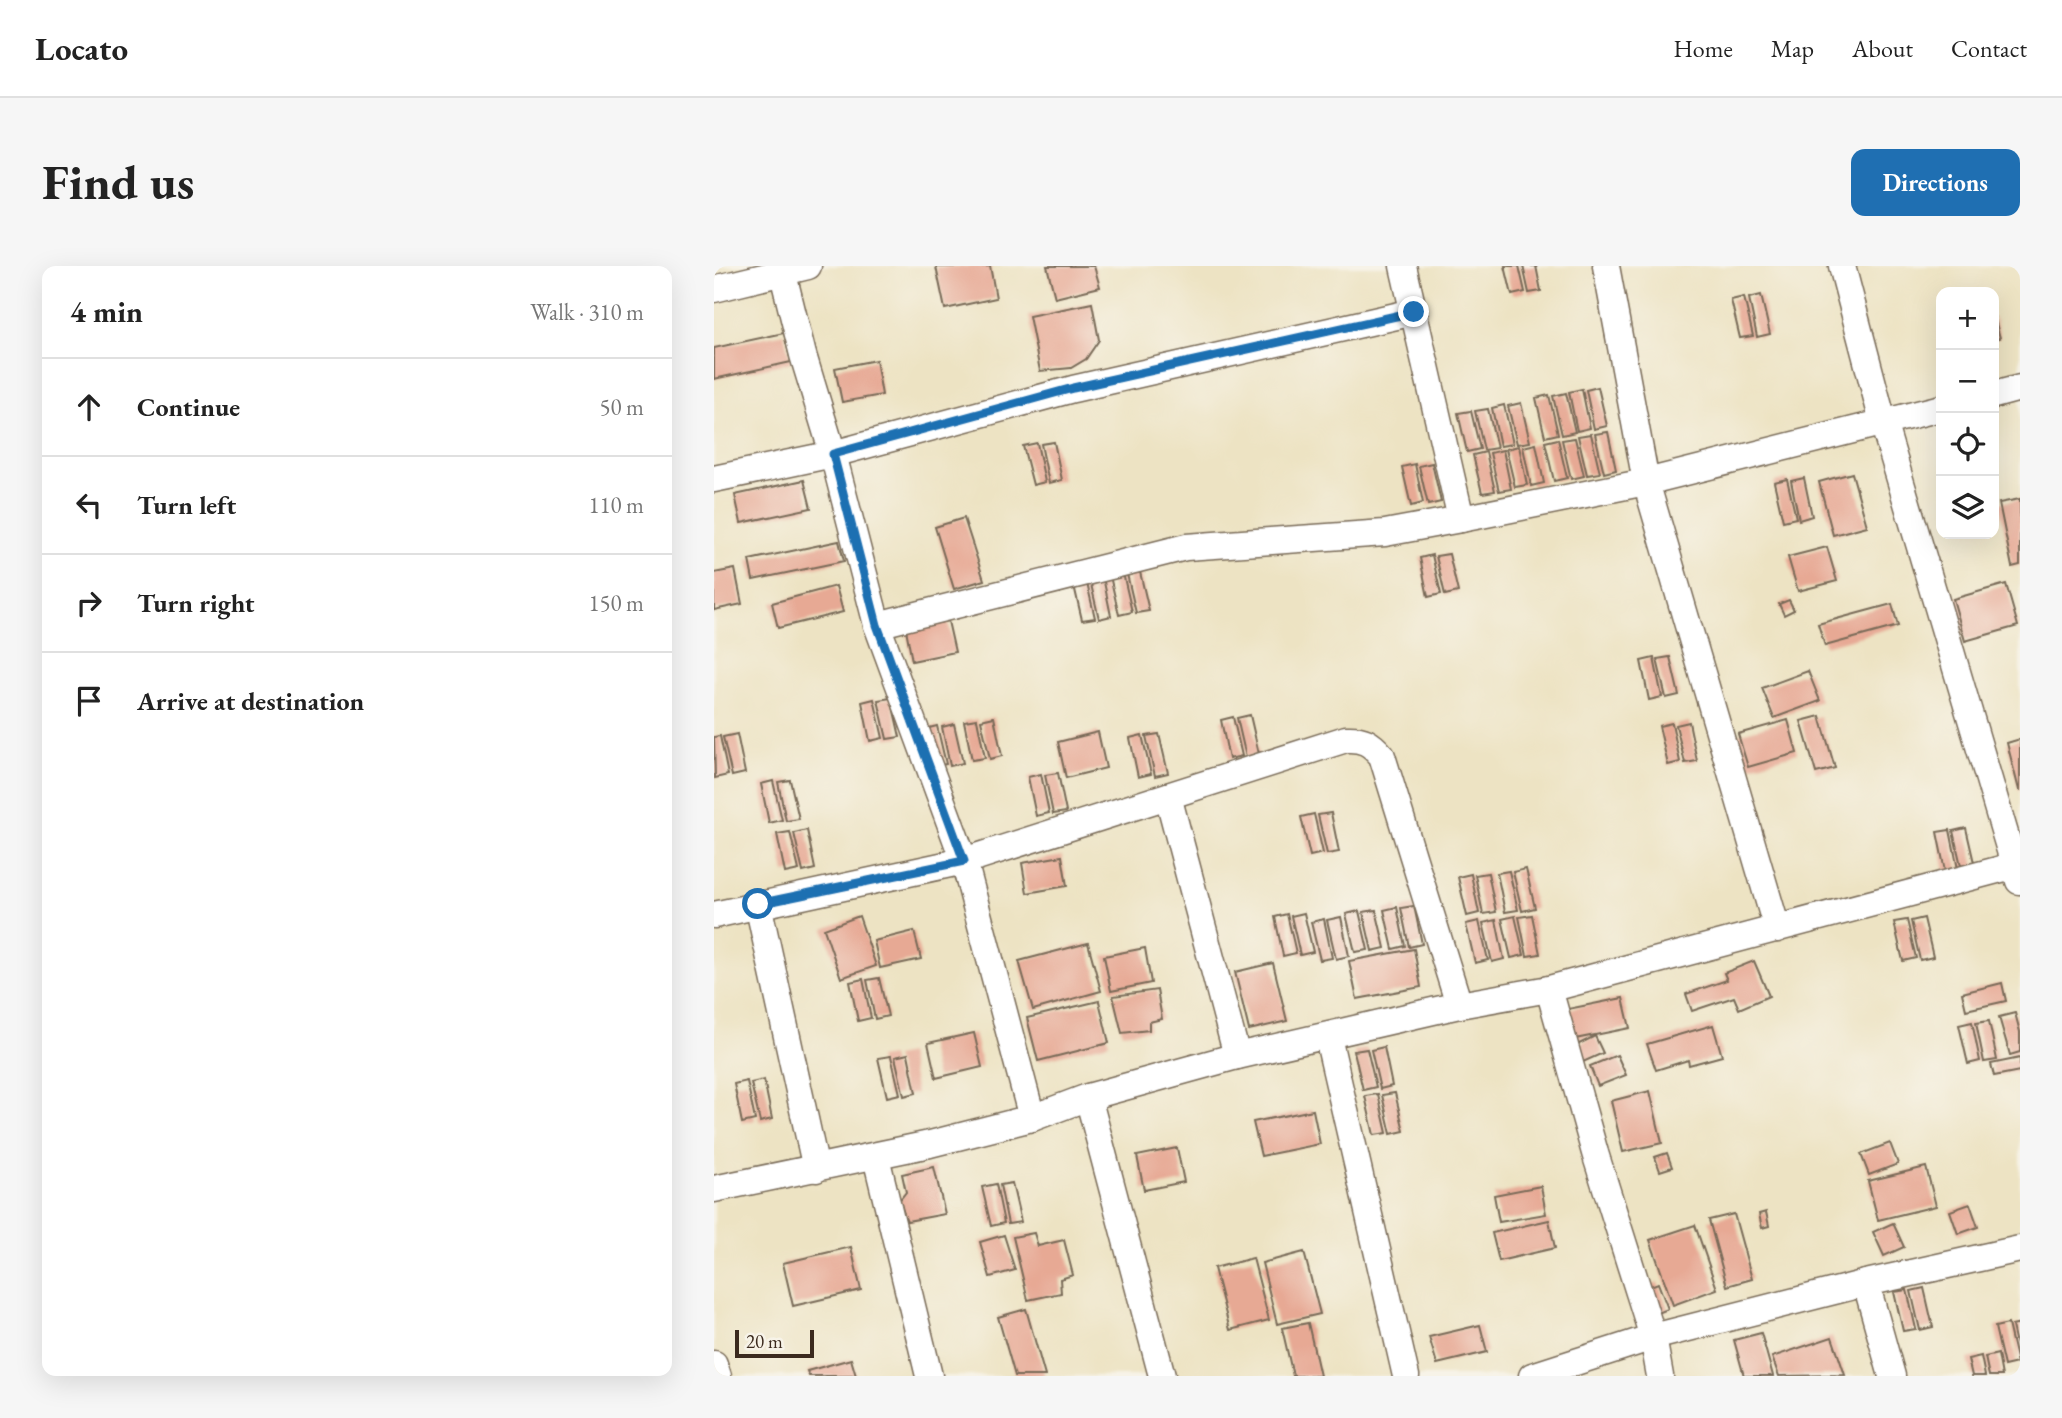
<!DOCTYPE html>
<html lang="en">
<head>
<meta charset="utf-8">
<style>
  body { margin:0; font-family:"EB Garamond",serif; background:#f6f6f6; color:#222 }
  .controls { position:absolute; right:21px; top:21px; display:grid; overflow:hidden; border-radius:14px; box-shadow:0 7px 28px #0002 }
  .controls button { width:63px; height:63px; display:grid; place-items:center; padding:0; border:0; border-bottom:2px solid #e0e0e0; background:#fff; color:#222; font:35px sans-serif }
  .scale { position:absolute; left:21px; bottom:18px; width:79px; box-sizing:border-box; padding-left:7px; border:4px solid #3b2a1e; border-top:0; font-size:19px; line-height:24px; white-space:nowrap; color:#3b2a1e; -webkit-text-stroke:5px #f7f3e8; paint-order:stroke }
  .stop { position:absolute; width:21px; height:21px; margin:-16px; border:5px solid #1f6fb2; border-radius:50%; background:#fff }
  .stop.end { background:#1f6fb2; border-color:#fff; box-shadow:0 2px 7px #0008 }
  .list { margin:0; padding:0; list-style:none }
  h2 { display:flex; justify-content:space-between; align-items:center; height:91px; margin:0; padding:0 28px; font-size:30px }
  h2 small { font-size:23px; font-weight:400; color:#767676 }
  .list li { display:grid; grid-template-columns:46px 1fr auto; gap:21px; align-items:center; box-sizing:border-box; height:98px; padding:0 28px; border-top:2px solid #e0e0e0 }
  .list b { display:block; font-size:26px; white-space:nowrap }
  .list em { font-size:23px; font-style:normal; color:#767676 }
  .icon { flex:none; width:38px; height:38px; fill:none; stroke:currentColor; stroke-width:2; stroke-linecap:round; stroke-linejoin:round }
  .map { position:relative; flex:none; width:1306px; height:1110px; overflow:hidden; border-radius:14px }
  header { display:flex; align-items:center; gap:42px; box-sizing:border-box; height:98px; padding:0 35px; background:#fff; border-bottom:2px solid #e0e0e0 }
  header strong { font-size:33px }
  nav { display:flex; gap:38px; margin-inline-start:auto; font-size:24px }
  .intro { display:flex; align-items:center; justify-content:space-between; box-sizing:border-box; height:168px; padding:0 42px }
  h1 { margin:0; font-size:49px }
  .button { padding:18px 32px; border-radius:14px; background:#1f6fb2; color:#fff; font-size:24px; font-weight:700 }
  main { display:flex; gap:42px; padding:0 42px }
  aside { flex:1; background:#fff; border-radius:14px; box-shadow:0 7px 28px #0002 }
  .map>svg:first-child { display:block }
</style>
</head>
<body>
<header>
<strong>Locato</strong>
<nav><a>Home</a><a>Map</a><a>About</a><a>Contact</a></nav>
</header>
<div class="intro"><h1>Find us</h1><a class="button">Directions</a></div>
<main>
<aside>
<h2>4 min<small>Walk · 310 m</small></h2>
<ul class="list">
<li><svg class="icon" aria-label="ahead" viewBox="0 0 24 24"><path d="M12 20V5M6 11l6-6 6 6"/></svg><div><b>Continue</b></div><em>50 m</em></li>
<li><svg class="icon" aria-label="left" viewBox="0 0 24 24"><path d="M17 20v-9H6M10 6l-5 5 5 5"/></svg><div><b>Turn left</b></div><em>110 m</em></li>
<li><svg class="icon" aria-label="right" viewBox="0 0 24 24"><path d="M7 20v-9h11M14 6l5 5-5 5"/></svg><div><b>Turn right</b></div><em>150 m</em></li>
<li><svg class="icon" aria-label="arrive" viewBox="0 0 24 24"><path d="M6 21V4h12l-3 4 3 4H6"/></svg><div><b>Arrive at destination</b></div></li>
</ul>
</aside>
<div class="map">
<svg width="1306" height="1110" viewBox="0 0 1306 1110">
  <rect width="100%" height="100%" fill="#f7f3e8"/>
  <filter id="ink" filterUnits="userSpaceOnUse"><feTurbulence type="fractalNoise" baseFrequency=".0143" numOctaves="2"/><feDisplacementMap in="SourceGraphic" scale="14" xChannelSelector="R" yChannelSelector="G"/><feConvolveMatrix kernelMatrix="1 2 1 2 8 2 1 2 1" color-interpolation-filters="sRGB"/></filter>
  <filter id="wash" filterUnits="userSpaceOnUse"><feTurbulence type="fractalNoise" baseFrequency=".00686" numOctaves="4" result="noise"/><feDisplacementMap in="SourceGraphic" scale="28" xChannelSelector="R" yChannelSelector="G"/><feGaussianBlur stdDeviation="1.57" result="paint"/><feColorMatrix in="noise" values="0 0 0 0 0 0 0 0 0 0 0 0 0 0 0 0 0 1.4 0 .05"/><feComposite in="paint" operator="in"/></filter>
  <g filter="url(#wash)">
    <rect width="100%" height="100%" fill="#ede3c3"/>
    <g id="blocks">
      <!-- building -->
      <g fill="#e7a994">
        <polygon points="276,0 282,32 231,43 222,1"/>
        <polygon points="333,0 380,0 386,21 341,32"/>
        <polygon points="791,0 805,0 811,26 798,29"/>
        <polygon points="809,0 822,0 827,25 815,27"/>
        <polygon points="1047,29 1056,68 1043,71 1035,32"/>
        <polygon points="1030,31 1039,70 1026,72 1017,34"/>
        <polygon points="378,37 385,74 372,93 357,102 326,105 315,50"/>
        <polygon points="1280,50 1286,72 1280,73"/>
        <polygon points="70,67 77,96 0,113 0,82"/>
        <polygon points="162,94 168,129 128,136 121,102"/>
        <polygon points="884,121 893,160 880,163 872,124"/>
        <polygon points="868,123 876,162 863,165 855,126"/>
        <polygon points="852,127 861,166 848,169 839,130"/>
        <polygon points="835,129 844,168 831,171 822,132"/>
        <polygon points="807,137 816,176 803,178 794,140"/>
        <polygon points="790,139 799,178 786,180 778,142"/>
        <polygon points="774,143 783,182 770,184 761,145"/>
        <polygon points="757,145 766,183 753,186 744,147"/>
        <polygon points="894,166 902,204 890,207 881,168"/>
        <polygon points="877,168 886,207 873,209 864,170"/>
        <polygon points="861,172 870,210 857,213 848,174"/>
        <polygon points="844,173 853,212 840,215 831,176"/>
        <polygon points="340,176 348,214 335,217 327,178"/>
        <polygon points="323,177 331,216 319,219 309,180"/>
        <polygon points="822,178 830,217 817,220 809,181"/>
        <polygon points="805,180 813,219 801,221 792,183"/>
        <polygon points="789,184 797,223 785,225 776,187"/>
        <polygon points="772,186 781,225 768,227 759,189"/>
        <polygon points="718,197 727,236 714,239 705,200"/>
        <polygon points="701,198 709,237 697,240 688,201"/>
        <polygon points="1138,207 1153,260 1119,269 1105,216"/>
        <polygon points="1090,212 1098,250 1085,254 1077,215"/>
        <polygon points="1073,213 1082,252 1069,255 1060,216"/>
        <polygon points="90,214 97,242 27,257 21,229"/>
        <polygon points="1306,233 1306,299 1298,301 1285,237"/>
        <polygon points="250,252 270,314 240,323 221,261"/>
        <polygon points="125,275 130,295 39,314 35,294"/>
        <polygon points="1113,281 1123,315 1084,325 1074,291"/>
        <polygon points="735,288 744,326 731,329 722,290"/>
        <polygon points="718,289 727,328 714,331 706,292"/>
        <polygon points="21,303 28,338 0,344 0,307"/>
        <polygon points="426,306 435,345 422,347 413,308"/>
        <polygon points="409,307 418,346 405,349 396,310"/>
        <polygon points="389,311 397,350 385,353 376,314"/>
        <polygon points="372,313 381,352 368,354 359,315"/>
        <polygon points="1292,318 1304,360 1251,375 1239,333"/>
        <polygon points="122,320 129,346 64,362 58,337"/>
        <polygon points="1075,334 1080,344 1070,349 1065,338"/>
        <polygon points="1178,338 1184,360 1111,380 1104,358"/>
        <polygon points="234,355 241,386 198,395 192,363"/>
        <polygon points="956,391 965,429 952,432 943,393"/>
        <polygon points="940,392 948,431 935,434 927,395"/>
        <polygon points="1094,405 1106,435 1060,452 1048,422"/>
        <polygon points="177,432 186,471 173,473 164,434"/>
        <polygon points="160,433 169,472 156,475 148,436"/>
        <polygon points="536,449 545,488 532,491 523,452"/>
        <polygon points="1106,450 1121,502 1102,507 1087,455"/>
        <polygon points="280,451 288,490 276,493 267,454"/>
        <polygon points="519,451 528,490 515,493 507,454"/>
        <polygon points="263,453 271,492 258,494 250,455"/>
        <polygon points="1074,454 1083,487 1034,501 1024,468"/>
        <polygon points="975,456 983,495 971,497 962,459"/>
        <polygon points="958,457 966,496 954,499 945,460"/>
        <polygon points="240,458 249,497 236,500 228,461"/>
        <polygon points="223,460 232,498 219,501 211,463"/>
        <polygon points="384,466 392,502 352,512 344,476"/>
        <polygon points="23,468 31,507 18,510 9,471"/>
        <polygon points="445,468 454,507 441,510 432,470"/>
        <polygon points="428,469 437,508 424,511 416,472"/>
        <polygon points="6,470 14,509 1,512 0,471"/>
        <polygon points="1306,473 1306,524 1305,524 1293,477"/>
        <polygon points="344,507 352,546 339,548 331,509"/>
        <polygon points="327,508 335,547 322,550 314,511"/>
        <polygon points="76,514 85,553 72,555 64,516"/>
        <polygon points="59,515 68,554 55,557 47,518"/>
        <polygon points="617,547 625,586 613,588 604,549"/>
        <polygon points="600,548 609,587 596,590 587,551"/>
        <polygon points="1252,562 1261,601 1248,604 1239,565"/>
        <polygon points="93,564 101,603 89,606 80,567"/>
        <polygon points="1236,564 1244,603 1231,605 1223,566"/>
        <polygon points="76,566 85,604 71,607 63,568"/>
        <polygon points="348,590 353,620 313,627 308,597"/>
        <polygon points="812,603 821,642 808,645 799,606"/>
        <polygon points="795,605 804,644 791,646 783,607"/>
        <polygon points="774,607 782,646 769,648 761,609"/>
        <polygon points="757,608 765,647 753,650 744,611"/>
        <polygon points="700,640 708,678 695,681 687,642"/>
        <polygon points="683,641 691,680 679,683 670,644"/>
        <polygon points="662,644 671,682 658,685 649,646"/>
        <polygon points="645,645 654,684 641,686 632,648"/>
        <polygon points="590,647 599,686 586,689 577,650"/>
        <polygon points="573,648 582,687 569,690 561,651"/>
        <polygon points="818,649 826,688 813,690 805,651"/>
        <polygon points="145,650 162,700 127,712 110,663"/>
        <polygon points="801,650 810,689 797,692 788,653"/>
        <polygon points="627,651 635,690 622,693 613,654"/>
        <polygon points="1210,652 1219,691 1206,694 1197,655"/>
        <polygon points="610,653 618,692 606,694 597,656"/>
        <polygon points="782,654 790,693 778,696 769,657"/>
        <polygon points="1193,654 1202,692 1189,695 1180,656"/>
        <polygon points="765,655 774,694 761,697 752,658"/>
        <polygon points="200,665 207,693 166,702 160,675"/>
        <polygon points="374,677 387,725 319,744 305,695"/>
        <polygon points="431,682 437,717 397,725 390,690"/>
        <polygon points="700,683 707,721 643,733 635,695"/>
        <polygon points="1040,695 1055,730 1025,743 1020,731 978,745 972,728 1013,714 1010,707"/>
        <polygon points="559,697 573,755 535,764 521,706"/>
        <polygon points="165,712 174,750 161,753 153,714"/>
        <polygon points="149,713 157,752 144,755 136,716"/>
        <polygon points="1288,717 1292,735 1252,744 1248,727"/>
        <polygon points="443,724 448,753 435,756 435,764 408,767 399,730"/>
        <polygon points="909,732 916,762 861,773 854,743"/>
        <polygon points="385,735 395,777 324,795 313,752"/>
        <polygon points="1301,747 1306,766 1306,786 1296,789 1285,751"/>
        <polygon points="1275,755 1283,794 1270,796 1262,757"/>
        <polygon points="1258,756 1266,795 1254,798 1245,759"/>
        <polygon points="999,759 1008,790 975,799 974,794 942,804 933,778"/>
        <polygon points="260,767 268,801 222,812 214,777"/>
        <polygon points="881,770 889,787 869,796 861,780"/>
        <polygon points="670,781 678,820 666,823 657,784"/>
        <polygon points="653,783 662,821 649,824 640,785"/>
        <polygon points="194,788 202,827 190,830 181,791"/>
        <polygon points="903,789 912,809 884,820 876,800"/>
        <polygon points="177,790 186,828 173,831 164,792"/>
        <polygon points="1306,792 1306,805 1280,810 1277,798"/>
        <polygon points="50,814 58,853 46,856 37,817"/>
        <polygon points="33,815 41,854 28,857 20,818"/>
        <polygon points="936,825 948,877 909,886 897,835"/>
        <polygon points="681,827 690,865 677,868 668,829"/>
        <polygon points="664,828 673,867 660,869 651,830"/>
        <polygon points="599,844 606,878 547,890 539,856"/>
        <polygon points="1176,877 1184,898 1155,909 1147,888"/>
        <polygon points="463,882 470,916 430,924 423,890"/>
        <polygon points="953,887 958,901 946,905 941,891"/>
        <polygon points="220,901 231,948 193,955 185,935 192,926 188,908"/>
        <polygon points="1212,901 1222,940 1164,954 1154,915"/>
        <polygon points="298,917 307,956 294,958 286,919"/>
        <polygon points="282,918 290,957 277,960 268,921"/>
        <polygon points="827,920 832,948 785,956 780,929"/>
        <polygon points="1256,938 1264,961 1244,968 1236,945"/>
        <polygon points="1052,946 1055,960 1048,962 1045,948"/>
        <polygon points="1020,948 1038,1013 1013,1020 995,954"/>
        <polygon points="835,954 841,982 785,995 778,967"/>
        <polygon points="1179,957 1190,981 1170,990 1159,966"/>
        <polygon points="981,959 1003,1023 959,1039 936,974"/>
        <polygon points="320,967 324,980 350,974 359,1009 346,1013 347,1027 314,1034 299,971"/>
        <polygon points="290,969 301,1004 276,1011 266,976"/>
        <polygon points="137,981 147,1024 79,1040 69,997"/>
        <polygon points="590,986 606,1048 563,1058 548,997"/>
        <polygon points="539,992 555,1054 516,1064 500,1002"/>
        <polygon points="944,1017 954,1043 944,1047 934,1021"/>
        <polygon points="1210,1022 1219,1061 1206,1064 1197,1025"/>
        <polygon points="1193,1024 1202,1063 1189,1065 1180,1026"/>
        <polygon points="312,1043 331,1110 301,1110 284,1051"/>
        <polygon points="594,1057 606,1110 579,1110 568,1062"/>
        <polygon points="1294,1058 1303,1097 1290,1100 1281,1061"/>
        <polygon points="1306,1058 1306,1092 1305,1092 1298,1060"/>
        <polygon points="766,1059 773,1086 723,1098 715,1071"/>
        <polygon points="1047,1067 1059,1110 1030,1110 1020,1074"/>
        <polygon points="1118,1071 1131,1109 1065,1110 1058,1091"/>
        <polygon points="1284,1088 1288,1110 1275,1110 1271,1091"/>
        <polygon points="1267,1090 1271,1110 1258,1110 1254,1093"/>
        <polygon points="137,1093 142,1110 95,1110 93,1105"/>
      </g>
    </g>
  </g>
  <g filter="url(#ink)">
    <use href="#blocks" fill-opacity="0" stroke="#796b58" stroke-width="2"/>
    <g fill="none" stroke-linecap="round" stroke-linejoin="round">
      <defs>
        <g id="street">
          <polyline points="67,0 89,89 119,188 163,359 250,595 318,852"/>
          <polyline points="689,0 747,253"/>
          <polyline points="892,0 932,216 1063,663"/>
          <polyline points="1128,0 1169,156 1305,615"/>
          <polyline points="0,23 94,0"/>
          <polyline points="1280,129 1306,122"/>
          <polyline points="0,213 119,188 359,123 700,46"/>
          <polyline points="163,359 472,281 671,267 747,253 932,216 1227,142"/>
          <polyline points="454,530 523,790"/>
          <polyline points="44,638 102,903"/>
          <path d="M0,649L250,595L632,473C649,472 657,477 668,490L745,739"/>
          <polyline points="835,723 881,887 939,1071 946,1110"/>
          <polyline points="614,771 692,1110"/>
          <polyline points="374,831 448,1110"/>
          <polyline points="162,891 215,1110"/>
          <polyline points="0,923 216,878 318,852 374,831 523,790 745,739 835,723 1306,598"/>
          <polyline points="1152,1017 1306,983"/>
          <polyline points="0,1098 4,1110"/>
          <polyline points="818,1110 939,1071 1152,1017 1178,1110"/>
        </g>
      </defs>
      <!-- street casing -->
      <use href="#street" stroke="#796b58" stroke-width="29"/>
      <!-- street -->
      <use href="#street" stroke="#fff" stroke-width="26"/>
    </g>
  </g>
  <g fill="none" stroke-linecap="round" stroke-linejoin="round" filter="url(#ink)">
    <!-- route -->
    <polyline stroke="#1f6fb2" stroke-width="9" points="44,638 250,595 163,359 119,188 359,122 700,46"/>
  </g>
</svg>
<div class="controls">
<button>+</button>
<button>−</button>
<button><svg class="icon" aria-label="locate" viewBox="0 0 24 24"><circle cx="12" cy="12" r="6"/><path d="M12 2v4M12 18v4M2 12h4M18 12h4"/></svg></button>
<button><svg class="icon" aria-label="layers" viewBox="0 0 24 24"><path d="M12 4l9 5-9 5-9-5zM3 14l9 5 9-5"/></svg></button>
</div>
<div class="scale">20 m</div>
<div class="stop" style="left:44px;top:638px"></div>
<div class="stop end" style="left:700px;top:46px"></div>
</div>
</main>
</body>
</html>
